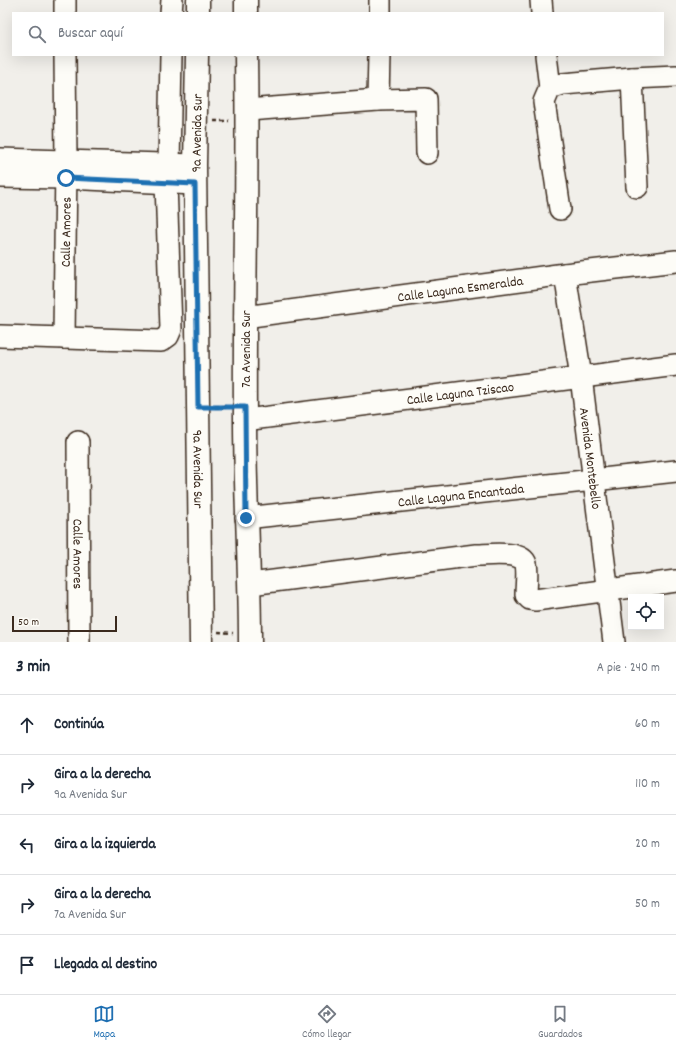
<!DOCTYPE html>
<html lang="es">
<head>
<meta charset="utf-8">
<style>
  body { margin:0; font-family:Dekko,sans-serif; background:#f6f6f7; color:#1f2937 }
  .controls { position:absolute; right:12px; bottom:12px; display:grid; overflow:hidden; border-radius:0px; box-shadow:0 4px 16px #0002 }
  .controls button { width:36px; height:36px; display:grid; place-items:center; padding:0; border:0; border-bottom:1px solid #e0e1e3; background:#fff; color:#1f2937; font:20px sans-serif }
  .scale { position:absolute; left:12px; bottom:10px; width:105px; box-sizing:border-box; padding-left:4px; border:2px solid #3b2a1e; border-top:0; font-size:11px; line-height:14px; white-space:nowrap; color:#3b2a1e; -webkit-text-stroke:3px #fdfcf7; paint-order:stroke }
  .stop { position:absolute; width:12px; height:12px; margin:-9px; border:3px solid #1f6fb2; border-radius:50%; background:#fff }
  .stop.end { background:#1f6fb2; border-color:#fff; box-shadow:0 1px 4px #0008 }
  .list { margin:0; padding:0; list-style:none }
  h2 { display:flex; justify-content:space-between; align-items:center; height:52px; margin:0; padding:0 16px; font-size:17px }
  h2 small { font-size:13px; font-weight:400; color:#747a83 }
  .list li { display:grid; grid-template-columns:26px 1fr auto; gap:12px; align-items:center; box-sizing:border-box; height:60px; padding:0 16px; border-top:1px solid #e0e1e3 }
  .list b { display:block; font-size:15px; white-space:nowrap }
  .list p { margin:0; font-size:13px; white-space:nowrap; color:#747a83 }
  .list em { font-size:13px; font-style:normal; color:#747a83 }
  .icon { flex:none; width:22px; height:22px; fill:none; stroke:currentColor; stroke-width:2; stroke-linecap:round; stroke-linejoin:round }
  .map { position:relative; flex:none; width:676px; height:642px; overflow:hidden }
  .search { position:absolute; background:#fff; box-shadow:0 4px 16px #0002; left:12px; right:12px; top:12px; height:44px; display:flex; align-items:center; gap:10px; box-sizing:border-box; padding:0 14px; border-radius:0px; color:#747a83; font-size:15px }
  .sheet { height:352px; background:#fff }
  nav { display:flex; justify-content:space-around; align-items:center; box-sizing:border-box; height:56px; border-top:1px solid #e0e1e3; background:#fff; font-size:11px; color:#747a83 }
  nav a { display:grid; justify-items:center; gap:2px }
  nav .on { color:#1f6fb2 }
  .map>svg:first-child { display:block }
</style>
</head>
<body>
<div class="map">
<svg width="676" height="642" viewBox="0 0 676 642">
  <rect width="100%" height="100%" fill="#f1efea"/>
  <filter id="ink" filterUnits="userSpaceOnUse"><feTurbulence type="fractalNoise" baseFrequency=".025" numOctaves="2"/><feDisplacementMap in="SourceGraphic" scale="8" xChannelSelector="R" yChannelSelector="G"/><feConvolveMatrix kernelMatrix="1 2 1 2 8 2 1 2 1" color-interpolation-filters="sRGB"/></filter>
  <g filter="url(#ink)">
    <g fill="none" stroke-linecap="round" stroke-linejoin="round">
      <defs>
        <g id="minor">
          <polyline points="65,0 65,13"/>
          <polyline points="541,0 542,13"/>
          <polyline points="171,13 172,0"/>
          <polyline points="380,13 380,0"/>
          <polyline points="546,55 550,88 544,102 560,209"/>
          <polyline points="632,78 637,187"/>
          <polyline points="550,88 563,84 632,78 676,76"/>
          <polyline points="378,100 379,55"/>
          <polyline points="247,110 378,100 426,99 427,153"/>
          <polyline points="0,159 195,165"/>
          <polyline points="169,165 171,55"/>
          <polyline points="0,177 65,178 195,184"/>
          <path id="s1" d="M565,274L581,377L614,642"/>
          <path id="s2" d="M245,317L565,274L676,261"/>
          <polyline points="0,336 161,341 168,336 171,329 166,183"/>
          <path id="s3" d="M64,338L66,162L65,55"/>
          <path id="s4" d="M245,420L676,365"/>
          <path id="s5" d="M78,442L79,642"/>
          <path id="s6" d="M246,518L676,471"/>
          <path d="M250,584L476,555C487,555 522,550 526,564C528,572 526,586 526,595L530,599L535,600L676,581"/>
        </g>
        <g id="major">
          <polyline points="246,0 246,13"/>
          <polyline points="198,13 198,0"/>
          <path id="s7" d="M197,55L195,165L201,642"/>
          <path d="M246,55C248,176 244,297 245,418C245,493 250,567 250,642"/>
        </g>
      </defs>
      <!-- minor casing -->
      <use href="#minor" stroke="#3b2a1e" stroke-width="24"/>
      <!-- major casing -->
      <use href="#major" stroke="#3b2a1e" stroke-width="25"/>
      <!-- path -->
      <g stroke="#3b2a1e" stroke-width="2.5" stroke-dasharray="4 3" stroke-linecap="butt">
        <polyline points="214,121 229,121"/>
        <polyline points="215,407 228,407"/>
        <polyline points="218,632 233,633"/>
      </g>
      <!-- minor -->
      <use href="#minor" stroke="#fdfcf7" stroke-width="21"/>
      <!-- major -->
      <use href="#major" stroke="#fdfcf7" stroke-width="22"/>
    </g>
  </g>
  <g fill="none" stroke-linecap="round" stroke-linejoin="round" filter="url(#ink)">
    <!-- route -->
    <polyline stroke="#1f6fb2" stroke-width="5" points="66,178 195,184 198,407 245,407 246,518"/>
  </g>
  <g text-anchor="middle" stroke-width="4" stroke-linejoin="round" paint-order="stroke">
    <!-- street labels -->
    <g font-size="14" fill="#3b2a1e" stroke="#fdfcf7">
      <text transform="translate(196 133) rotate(-89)" y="5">9a Avenida Sur</text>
      <text dy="5" stroke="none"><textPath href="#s3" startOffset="106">Calle Amores</textPath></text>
      <text dy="5" stroke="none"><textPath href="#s2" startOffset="217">Calle Laguna Esmeralda</textPath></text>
      <text transform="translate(245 349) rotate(-90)" y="5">7a Avenida Sur</text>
      <text dy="5" stroke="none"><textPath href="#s4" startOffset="217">Calle Laguna Tziscao</textPath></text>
      <text dy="5" stroke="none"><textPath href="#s1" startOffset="186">Avenida Montebello</textPath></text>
      <text dy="5" stroke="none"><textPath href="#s7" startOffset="414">9a Avenida Sur</textPath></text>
      <text dy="5" stroke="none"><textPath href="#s6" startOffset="216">Calle Laguna Encantada</textPath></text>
      <text dy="5" stroke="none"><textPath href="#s5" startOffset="112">Calle Amores</textPath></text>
    </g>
  </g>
</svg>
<div class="controls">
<button><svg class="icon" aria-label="locate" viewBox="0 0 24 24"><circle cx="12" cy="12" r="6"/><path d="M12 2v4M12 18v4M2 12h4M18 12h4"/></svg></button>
</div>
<div class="scale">50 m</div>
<div class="stop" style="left:66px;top:178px"></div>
<div class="stop end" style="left:246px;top:518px"></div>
<div class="search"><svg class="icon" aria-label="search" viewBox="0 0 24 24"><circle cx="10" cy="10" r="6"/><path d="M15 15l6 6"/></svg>Buscar aquí</div>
</div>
<section class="sheet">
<h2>3 min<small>A pie · 240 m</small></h2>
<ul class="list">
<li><svg class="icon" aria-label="ahead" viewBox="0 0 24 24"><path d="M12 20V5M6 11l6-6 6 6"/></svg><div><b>Continúa</b></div><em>60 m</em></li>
<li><svg class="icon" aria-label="right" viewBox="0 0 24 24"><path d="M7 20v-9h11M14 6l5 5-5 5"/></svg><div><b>Gira a la derecha</b><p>9a Avenida Sur</p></div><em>110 m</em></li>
<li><svg class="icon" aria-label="left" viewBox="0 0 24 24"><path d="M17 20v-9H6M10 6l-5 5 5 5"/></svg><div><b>Gira a la izquierda</b></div><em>20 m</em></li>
<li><svg class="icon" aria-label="right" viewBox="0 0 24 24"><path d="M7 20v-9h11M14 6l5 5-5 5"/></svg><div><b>Gira a la derecha</b><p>7a Avenida Sur</p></div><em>50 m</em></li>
<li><svg class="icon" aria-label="arrive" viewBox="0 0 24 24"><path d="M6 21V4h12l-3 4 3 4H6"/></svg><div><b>Llegada al destino</b></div></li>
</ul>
</section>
<nav>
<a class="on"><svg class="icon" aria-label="map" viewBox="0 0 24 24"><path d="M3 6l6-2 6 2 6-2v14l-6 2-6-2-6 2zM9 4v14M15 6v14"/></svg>Mapa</a>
<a><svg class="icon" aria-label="directions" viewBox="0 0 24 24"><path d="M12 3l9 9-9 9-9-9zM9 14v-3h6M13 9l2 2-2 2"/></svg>Cómo llegar</a>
<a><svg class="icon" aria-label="saved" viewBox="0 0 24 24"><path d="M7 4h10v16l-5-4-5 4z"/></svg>Guardados</a>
</nav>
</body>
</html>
